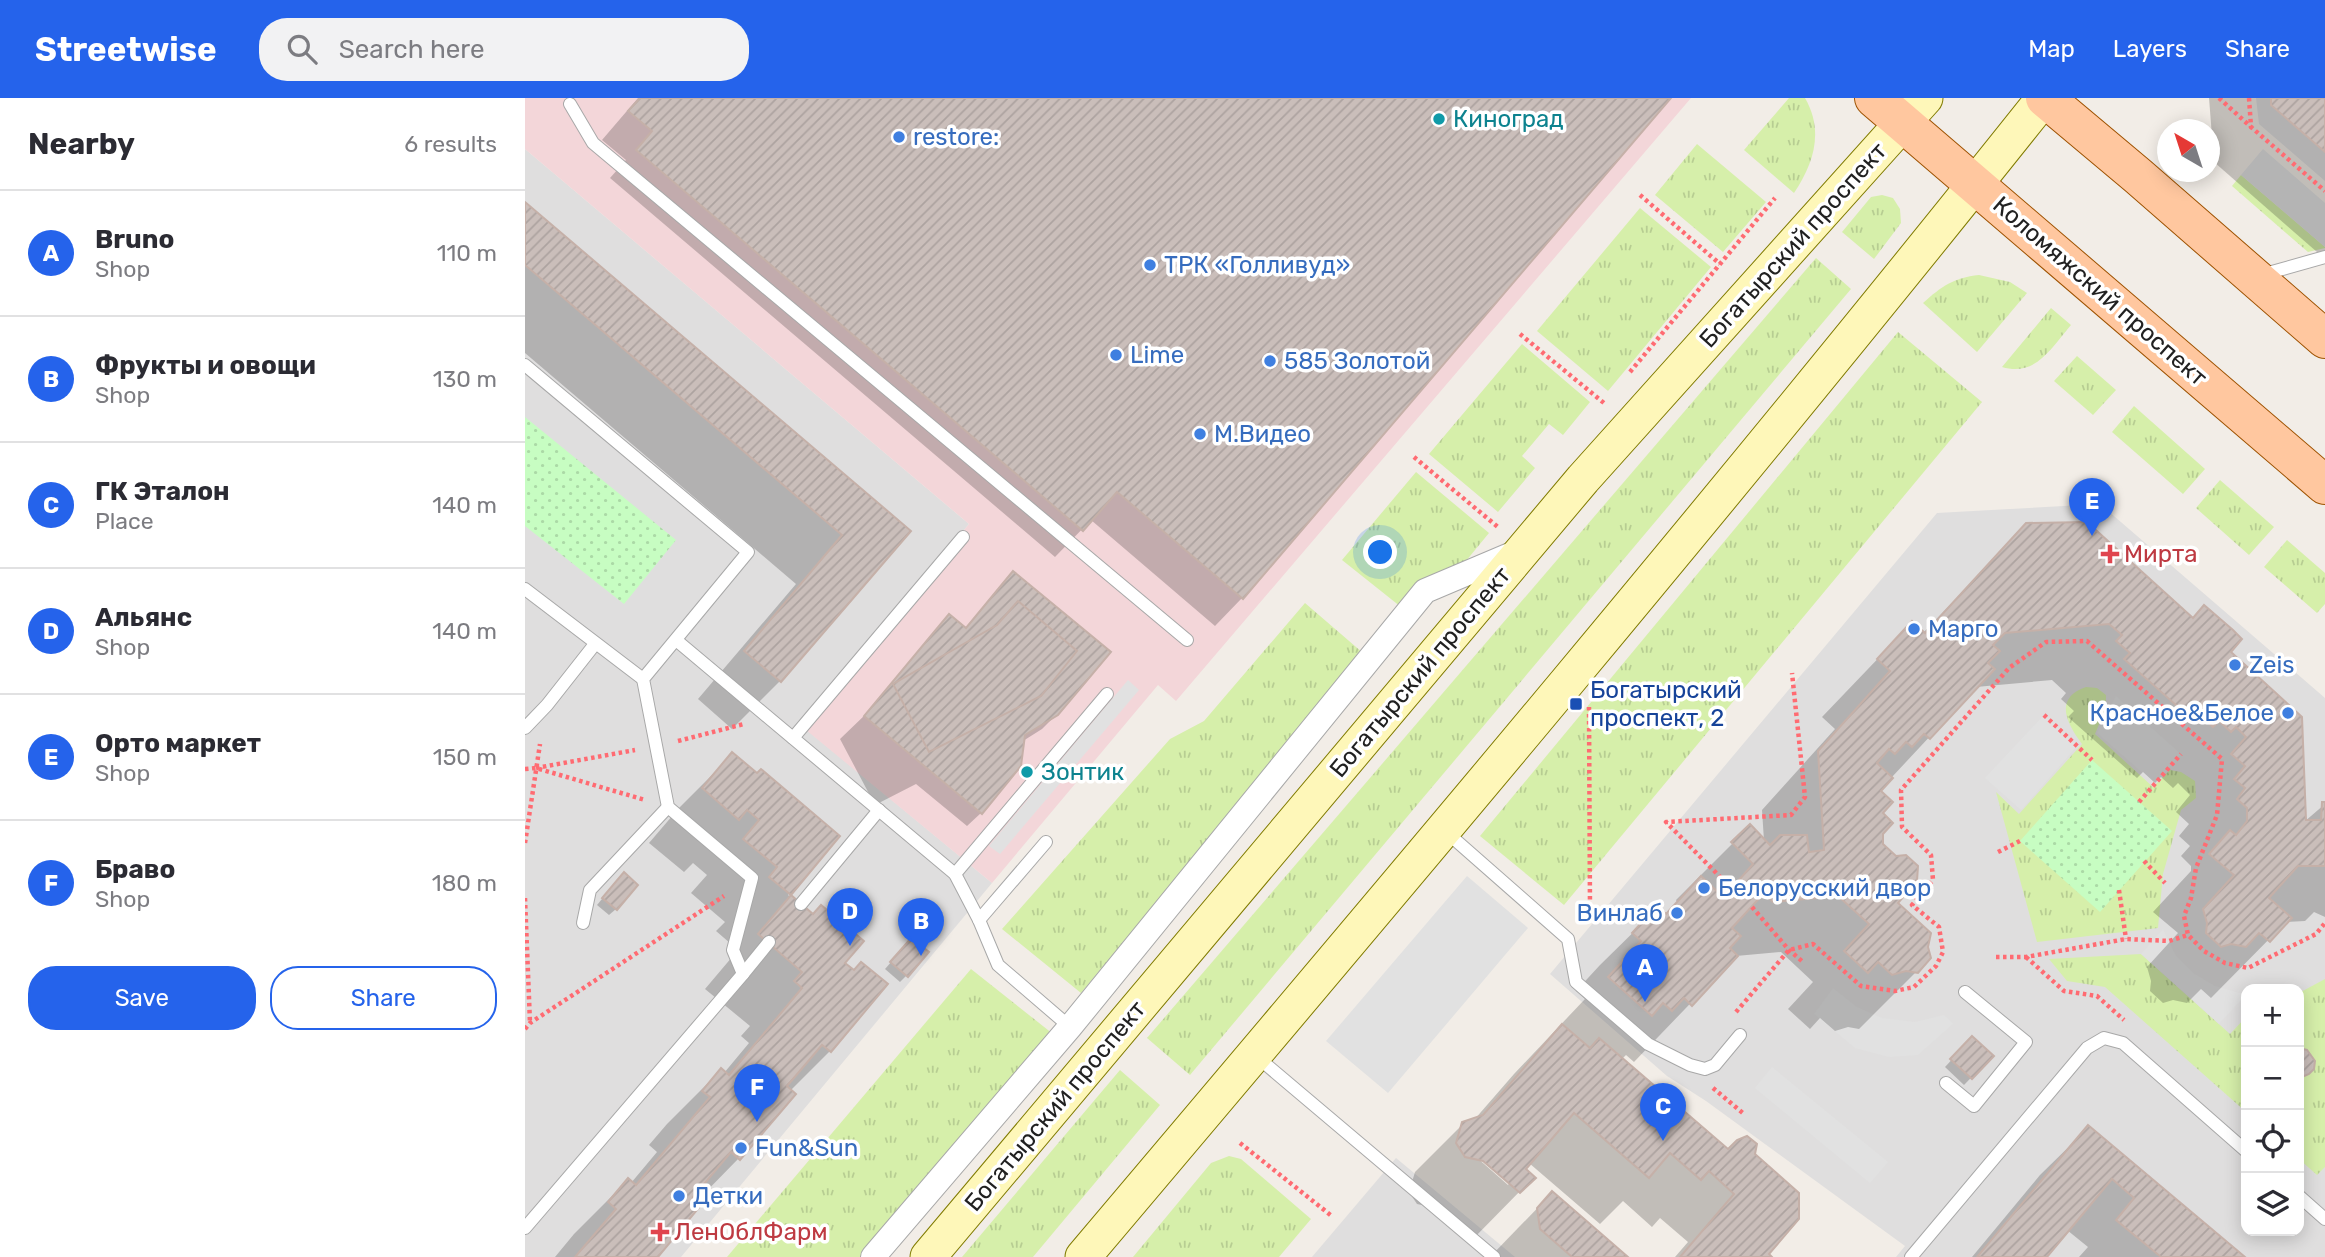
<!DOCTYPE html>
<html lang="en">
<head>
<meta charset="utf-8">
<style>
  body { margin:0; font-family:Rubik,sans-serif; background:#f2f2f3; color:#2b2b33 }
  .controls { position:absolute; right:21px; bottom:21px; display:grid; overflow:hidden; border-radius:14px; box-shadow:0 4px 18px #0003 }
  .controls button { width:63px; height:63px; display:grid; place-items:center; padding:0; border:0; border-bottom:2px solid #e1e1e2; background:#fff; color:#2b2b33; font:35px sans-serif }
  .compass { position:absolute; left:1632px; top:21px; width:63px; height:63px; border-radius:50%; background:#fff; box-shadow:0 4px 18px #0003; rotate:321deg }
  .you { position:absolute; left:856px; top:455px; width:24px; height:24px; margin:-18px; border:5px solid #fff; border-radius:50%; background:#1a73e8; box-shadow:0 0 0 10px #1a73e833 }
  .badge { display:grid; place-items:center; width:46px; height:46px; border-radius:50%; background:#2563eb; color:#fff; font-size:23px; font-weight:700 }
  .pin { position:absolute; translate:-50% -58px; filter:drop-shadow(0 2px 4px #0008) }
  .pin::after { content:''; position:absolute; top:37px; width:24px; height:21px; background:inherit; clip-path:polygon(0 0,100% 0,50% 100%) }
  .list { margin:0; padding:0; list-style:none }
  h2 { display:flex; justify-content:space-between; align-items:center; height:91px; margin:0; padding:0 28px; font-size:30px }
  h2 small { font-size:23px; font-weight:400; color:#7c7c81 }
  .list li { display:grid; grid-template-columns:46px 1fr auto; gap:21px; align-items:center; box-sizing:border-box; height:126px; padding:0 28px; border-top:2px solid #e1e1e2 }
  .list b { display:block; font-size:26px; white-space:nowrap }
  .list p { margin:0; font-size:23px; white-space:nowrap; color:#7c7c81 }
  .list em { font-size:23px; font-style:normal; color:#7c7c81 }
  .actions { display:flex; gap:14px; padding:21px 28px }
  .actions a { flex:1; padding:16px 0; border:2px solid #2563eb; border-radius:28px; text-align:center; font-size:24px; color:#2563eb }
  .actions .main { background:#2563eb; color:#fff }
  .icon { flex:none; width:38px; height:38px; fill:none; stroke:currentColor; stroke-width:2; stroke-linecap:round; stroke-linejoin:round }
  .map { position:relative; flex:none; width:1800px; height:1159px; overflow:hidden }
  header { display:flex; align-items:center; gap:42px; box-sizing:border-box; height:98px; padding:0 35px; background:#2563eb; color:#fff }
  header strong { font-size:33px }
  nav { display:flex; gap:38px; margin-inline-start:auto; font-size:24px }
  .search { width:490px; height:63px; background:#f2f2f3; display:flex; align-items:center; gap:18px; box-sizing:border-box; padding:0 24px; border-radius:28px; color:#7c7c81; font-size:26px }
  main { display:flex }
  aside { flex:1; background:#fff }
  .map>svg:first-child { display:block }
</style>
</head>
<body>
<header>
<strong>Streetwise</strong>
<div class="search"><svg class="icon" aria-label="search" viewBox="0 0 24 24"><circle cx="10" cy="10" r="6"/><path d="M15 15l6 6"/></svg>Search here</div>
<nav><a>Map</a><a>Layers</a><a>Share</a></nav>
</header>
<main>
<aside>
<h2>Nearby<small>6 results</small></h2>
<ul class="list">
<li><span class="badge">A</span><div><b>Bruno</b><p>Shop</p></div><em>110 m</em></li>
<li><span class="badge">B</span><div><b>Фрукты и овощи</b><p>Shop</p></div><em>130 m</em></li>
<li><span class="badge">C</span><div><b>ГК Эталон</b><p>Place</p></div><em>140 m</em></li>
<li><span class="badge">D</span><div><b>Альянс</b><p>Shop</p></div><em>140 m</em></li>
<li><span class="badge">E</span><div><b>Орто маркет</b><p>Shop</p></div><em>150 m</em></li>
<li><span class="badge">F</span><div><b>Браво</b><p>Shop</p></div><em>180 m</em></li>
</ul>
<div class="actions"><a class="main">Save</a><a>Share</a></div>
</aside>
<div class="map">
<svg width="1800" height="1159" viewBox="0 0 1800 1159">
  <defs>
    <pattern id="grass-tufts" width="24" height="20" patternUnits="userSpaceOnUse" patternTransform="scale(1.75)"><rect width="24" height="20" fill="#d6efaa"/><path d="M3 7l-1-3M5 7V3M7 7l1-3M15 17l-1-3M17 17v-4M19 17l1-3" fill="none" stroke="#b7cd92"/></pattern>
    <pattern id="park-dots" width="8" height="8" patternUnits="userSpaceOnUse" patternTransform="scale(1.75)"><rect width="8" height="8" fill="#c7fdc2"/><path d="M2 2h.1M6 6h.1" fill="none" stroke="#abd9a6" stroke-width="1.8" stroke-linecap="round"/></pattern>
    <pattern id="building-hatch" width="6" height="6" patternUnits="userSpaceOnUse" patternTransform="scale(1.75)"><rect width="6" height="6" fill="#cabeba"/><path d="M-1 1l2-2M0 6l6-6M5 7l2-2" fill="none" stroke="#ada3a0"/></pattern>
  </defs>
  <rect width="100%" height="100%" fill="#f2ede7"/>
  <!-- residential -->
  <g fill="#dfdede" fill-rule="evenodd">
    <polygon points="1731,0 1800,0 1800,83 1734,26"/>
    <polygon points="0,51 444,426 276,627 467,785 156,1159 0,1159"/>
    <path d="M1575,406L1800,600V1159H1371L1380,1148L1181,1003L1142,978L1025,876L1412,415ZM1721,891H1774V1133H1721Z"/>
    <polygon points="871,1060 990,1159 787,1159"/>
  </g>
  <!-- commercial -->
  <polygon fill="#f3d6d9" points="0,0 1166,0 651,603 633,587 467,785 275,627 444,426 0,51"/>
  <!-- grass -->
  <g fill="url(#grass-tufts)">
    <path d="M1264,0H1280C1299,33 1289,65 1269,95L1219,52Z"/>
    <polygon points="1172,46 1241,104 1198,154 1130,97"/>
    <polygon points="1716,77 1800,149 1800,150 1783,154 1707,88"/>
    <polygon points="1357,97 1368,100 1375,111 1376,125 1349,161 1317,134 1346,99"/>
    <polygon points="1115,110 1186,169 1083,293 1012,233"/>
    <polygon points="1291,160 1326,191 665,977 622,940"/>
    <path d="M1454,177L1485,184L1502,195L1452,254L1398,205C1417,188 1428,180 1454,177Z"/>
    <path d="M1526,210L1546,227C1526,250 1511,279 1477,269Z"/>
    <polygon points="1373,234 1457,304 1039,807 955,738"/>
    <polygon points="997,246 1065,304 1038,337 1024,326 997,358 1010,370 973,414 904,356"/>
    <polygon points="1552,258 1591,292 1568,317 1529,283"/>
    <polygon points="1609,308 1680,371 1658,396 1587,334"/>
    <polygon points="891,374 964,435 936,469 876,509 817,462"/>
    <polygon points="1695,382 1749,429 1724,457 1671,410"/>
    <polygon points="1762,442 1800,475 1800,506 1792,515 1739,469"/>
    <polygon points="780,505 838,555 556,895 477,831 645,641 679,623"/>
    <path d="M1561,589L1572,590L1581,597V610L1570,636L1628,689L1645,672L1656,674L1670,683L1671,700L1656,712L1638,776L1633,830L1512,844L1471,694L1494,716L1557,646C1542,626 1528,600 1561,589Z"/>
    <polygon points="1616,856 1705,936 1721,919 1721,1014 1580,889 1542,883 1524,861"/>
    <polygon points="446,871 528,936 340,1159 202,1159"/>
    <polygon points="1800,881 1800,1069 1792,1077 1774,1061 1774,895"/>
    <polygon points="595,972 635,1007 508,1159 437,1159"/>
    <polygon points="704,1058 716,1061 786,1121 754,1159 608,1159 686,1065"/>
  </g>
  <!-- park -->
  <g fill="url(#park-dots)">
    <polygon points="0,319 151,442 99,506 0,428"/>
    <polygon points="1567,662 1647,733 1575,814 1495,743"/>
  </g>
  <!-- parking -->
  <g fill="#e1e1e1">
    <polygon points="1738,51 1800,105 1800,149 1716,77"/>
    <polygon points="603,582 614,592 475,756 464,748"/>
    <polygon points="1591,598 1656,656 1630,686 1572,635"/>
    <polygon points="1519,617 1552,648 1496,712 1460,680"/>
    <polygon points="942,778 1003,830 863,995 801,943"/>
    <polygon points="1638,831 1651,858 1668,875 1690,888 1721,897 1694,926 1616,856"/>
    <polygon points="1308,890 1332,909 1357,920 1390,924 1419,917 1428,926 1393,957 1364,959 1330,950 1289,916"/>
    <polygon points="1247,969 1363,1064 1345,1085 1230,990"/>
  </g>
  <!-- shadow -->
  <g fill="#0003" fill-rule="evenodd">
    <polygon points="113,0 1144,0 717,500 690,528 566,422 530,459 85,80 101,62 77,42"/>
    <polygon points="1684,0 1800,0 1800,161 1689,64"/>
    <polygon points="0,107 383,433 255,583 207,631 173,601 271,486 0,255"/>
    <path d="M1502,427L1703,554L1779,724L1800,706V819L1789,814L1780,823L1761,824L1686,900L1676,891L1662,905L1648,902L1638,905L1625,893L1626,883L1622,869L1653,835L1628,814L1666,773V768L1656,758L1665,748L1654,738L1664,726L1651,714L1665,697L1653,685L1648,690L1636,679L1630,685L1618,674L1612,680L1543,619L1549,613L1536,601L1541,595L1527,582L1451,589L1353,694L1356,747L1391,874L1334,931L1323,929L1310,933L1295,920L1285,931L1263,911L1288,884L1256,854L1211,858L1109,964L1101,957L1097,961L1203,1053L1228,1057L1242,1156L1245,1159H1150L1163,1144L1135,1120L1127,1129L1098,1103L1075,1126L1004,1065L999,1071L1008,1080L947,1142L910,1110L892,1106L884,1094L890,1074L938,1026L949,1022L989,976L1060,901L1051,893L1075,867L1132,811L1139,817L1152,804L1151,802L1225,728L1239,743L1237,712L1310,631L1297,619L1387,525L1398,535ZM952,1056L985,1084L983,1087L950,1058Z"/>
    <polygon points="475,489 532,616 517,631 498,643 456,715 442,728 391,686 350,707 315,641 342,615 424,518 440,531"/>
    <polygon points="207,657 313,738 263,797 288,818 318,865 305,953 265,993 214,1060 171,1104 131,1159 30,1159 49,1136 103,1082 106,1085 132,1054 124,1047 142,1026 196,972 199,975 224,945 216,938 225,928 180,891 213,852 191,833 200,824 166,795 182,777 168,765 159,774 124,745 154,710"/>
    <polygon points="92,783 91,811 84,817 72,807"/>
    <polygon points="380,848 382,877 375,884 360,871"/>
    <polygon points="1447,940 1467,958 1439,987 1420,969"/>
    <polygon points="1563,1030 1718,1159 1554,1159 1563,1149 1542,1132 1519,1159 1447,1159 1515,1077"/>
    <polygon points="1027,1095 1100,1159 965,1159"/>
  </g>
  <!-- building -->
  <g fill="url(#building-hatch)" stroke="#c5b0a8" stroke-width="2">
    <polygon points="115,0 1146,0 718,501 592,394 558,433 111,52 127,33 103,13"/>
    <polygon points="1746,0 1800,0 1800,54 1746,7"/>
    <polygon points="0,104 386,433 256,584 219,553 317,437 0,167"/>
    <polygon points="1562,424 1668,520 1679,507 1708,532 1717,541 1706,554 1777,619 1781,722 1796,722 1797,704 1800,704 1800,768 1773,768 1744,800 1767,820 1745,844 1734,835 1721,849 1706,846 1696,849 1681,835 1682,825 1678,811 1709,777 1684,756 1705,732 1711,737 1722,723 1722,710 1712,701 1720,690 1709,681 1720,668 1706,656 1721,639 1711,629 1706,634 1694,623 1688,629 1676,618 1670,624 1599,561 1605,555 1591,543 1597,537 1584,526 1480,535 1468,547 1475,553 1463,565 1470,571 1405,641 1399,636 1387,649 1381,644 1370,656 1364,651 1352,665 1368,680 1356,693 1368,704 1358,715 1368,725 1358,736 1358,746 1371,758 1381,757 1393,768 1392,783 1373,805 1406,835 1403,849 1406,860 1393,875 1381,873 1367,877 1353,864 1343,875 1319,853 1344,826 1313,798 1248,804 1239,795 1207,830 1216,838 1205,850 1213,858 1167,908 1159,900 1147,913 1138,905 1127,918 1083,879 1116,843 1107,835 1132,808 1141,816 1176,778 1198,799 1214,782 1228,766 1206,744 1225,726 1245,747 1255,737 1282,737 1284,754 1299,752 1293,653 1365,573 1352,561 1387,523 1400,535 1501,425"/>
    <polygon points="488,473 586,554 533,617 500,637 496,668 457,716 339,618 424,516 441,530"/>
    <polygon points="493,503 552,553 516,598 404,654 368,586 472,527"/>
    <polygon points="207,654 232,675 236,671 315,738 266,797 244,779 252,769 218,741 234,722 222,712 214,722 177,690"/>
    <polygon points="99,774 113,787 92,812 77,800"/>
    <polygon points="266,797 288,816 296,807 339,843 320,865 329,872 336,864 363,886 306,954 297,947 262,988 271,996 215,1062 206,1054 168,1099 177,1106 133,1159 50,1159 91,1111 83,1104 103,1080 111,1087 185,999 177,993 196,970 204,977 277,890 269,883 277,874 233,836"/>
    <polygon points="386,840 404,854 383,879 365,864"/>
    <polygon points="1037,926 1065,950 1074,940 1203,1051 1212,1042 1222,1038 1232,1046 1230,1056 1274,1095 1274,1121 1244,1156 1247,1159 1155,1159 1209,1096 1184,1073 1176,1082 1145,1055 1124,1080 1049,1015 1001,1071 1011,1080 995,1095 958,1063 940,1059 931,1045 937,1024 958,1017"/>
    <polygon points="1447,938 1469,958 1447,981 1425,961"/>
    <polygon points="1774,950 1782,952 1790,963 1789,971 1784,976 1777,979 1774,979"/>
    <polygon points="1563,1027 1720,1159 1636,1159 1591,1122 1609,1100 1587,1081 1522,1159 1452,1159"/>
    <polygon points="1027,1093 1103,1159 1047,1159 1015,1131 1012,1110"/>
  </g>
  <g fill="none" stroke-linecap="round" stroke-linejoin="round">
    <defs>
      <g id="service">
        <polyline points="45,6 68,45 662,542"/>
        <polyline points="1736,177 1800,159"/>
        <polyline points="0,267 223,454 118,581 143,709 227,780 208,852 218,876 0,1130"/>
        <polyline points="0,491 118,581"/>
        <polyline points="151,542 430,776 454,822 473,867 545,929"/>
        <polyline points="0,630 22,607 70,546"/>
        <polyline points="268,640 438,439"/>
        <polyline points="919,732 1043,841 1051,884 1123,946 1165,967 1180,971 1190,967 1215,937"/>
        <polyline points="430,776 582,596"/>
        <polyline points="276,806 354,712"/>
        <polyline points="454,822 521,744"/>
        <polyline points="58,825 65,792 143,709"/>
        <polyline points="218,876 244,844"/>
        <polyline points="731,958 969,1159"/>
        <polyline points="1421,985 1449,1008 1501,944 1440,894"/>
        <polyline points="1774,1098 1800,1121"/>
        <polyline points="1386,1159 1562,950 1579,940 1598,945 1721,1053"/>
      </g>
      <polyline id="minor" points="348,1159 545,929 900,493 992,454"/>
      <g id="secondary">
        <polyline points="403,1159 1058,381 1400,0"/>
        <path d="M558,1159C882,776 1206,393 1519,0"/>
      </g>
      <g id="primary">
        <polyline points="1349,0 1800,387"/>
        <polyline points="1520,0 1613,78 1800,241"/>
      </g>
    </defs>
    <!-- service casing -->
    <use href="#service" stroke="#a8a8a8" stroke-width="14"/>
    <!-- minor casing -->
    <use href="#minor" stroke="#a8a8a8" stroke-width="26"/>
    <!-- secondary casing -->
    <use href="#secondary" stroke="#807b00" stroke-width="37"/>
    <!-- primary casing -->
    <use href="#primary" stroke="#9e5200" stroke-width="40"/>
    <!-- path -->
    <g stroke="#ff6b72" stroke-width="4.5" stroke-dasharray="3.5 3.5" stroke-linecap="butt">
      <polyline points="1694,0 1726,29"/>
      <polyline points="1724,0 1726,29 1800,93"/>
      <polyline points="1115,97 1195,166"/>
      <polyline points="995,236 1079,305"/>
      <polyline points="1105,274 1250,100"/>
      <polyline points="889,359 974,430"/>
      <polyline points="1064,609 1065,814"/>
      <polyline points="1519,617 1567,662"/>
      <polyline points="153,643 219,626"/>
      <polyline points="11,670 110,652"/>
      <polyline points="0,671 11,670 120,702"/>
      <polyline points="1614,704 1656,656"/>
      <polyline points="0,745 15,646"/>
      <polyline points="1473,754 1495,743"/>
      <polyline points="1619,763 1640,785"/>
      <polyline points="1206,790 1141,724 1266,717 1280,699 1267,575"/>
      <polyline points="1594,792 1601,841"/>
      <polyline points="0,800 5,925"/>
      <polyline points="1227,809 1264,852 1278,864"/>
      <polyline points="1471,859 1501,859 1601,841 1644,843 1663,837"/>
      <polyline points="1501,859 1539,893 1572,898 1599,922"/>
      <polyline points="1211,914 1264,852 1288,846 1336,888 1370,893 1389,889 1411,868 1418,854 1414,829 1387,807 1408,782 1406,757 1377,729 1376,692 1484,570 1521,544 1562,543 1697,661 1692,717 1671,770 1666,800 1659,818 1663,837 1679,853 1700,865 1723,870 1791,836 1800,825"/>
      <polyline points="0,931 5,925 199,798"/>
      <polyline points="1188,990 1219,1016"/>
      <polyline points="715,1045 808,1119"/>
    </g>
    <!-- service -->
    <use href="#service" stroke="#fff" stroke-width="12"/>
    <!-- minor -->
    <use href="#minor" stroke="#fff" stroke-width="24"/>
    <!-- secondary -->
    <use href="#secondary" stroke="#fef7b9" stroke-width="35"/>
    <!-- primary -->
    <use href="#primary" stroke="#ffc79f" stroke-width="38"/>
  </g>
  <!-- markers -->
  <g fill="#0f9aa8" stroke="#fff" stroke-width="2.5">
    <circle cx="914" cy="21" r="7"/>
    <circle cx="502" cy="674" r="7"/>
  </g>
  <g fill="#3f7fe0" stroke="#fff" stroke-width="2.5">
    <circle cx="374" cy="39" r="7"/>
    <circle cx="625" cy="167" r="7"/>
    <circle cx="591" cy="257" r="7"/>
    <circle cx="745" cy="263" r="7"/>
    <circle cx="675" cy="336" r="7"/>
    <circle cx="1389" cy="531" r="7"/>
    <circle cx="1710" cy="567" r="7"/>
    <circle cx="1763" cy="615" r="7"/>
    <circle cx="1179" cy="790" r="7"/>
    <circle cx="1152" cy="815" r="7"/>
    <circle cx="216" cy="1050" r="7"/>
    <circle cx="154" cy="1098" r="7"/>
  </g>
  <g fill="#e0444e" stroke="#fff" stroke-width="2.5">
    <path d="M1581.5 445.5h7v7h7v7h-7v7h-7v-7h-7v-7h7z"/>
    <path d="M131.5 1123.5h7v7h7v7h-7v7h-7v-7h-7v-7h7z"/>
  </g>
  <rect fill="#1a4fb4" stroke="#fff" stroke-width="2.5" x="1044" y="599" width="14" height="14" rx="3.5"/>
  <g text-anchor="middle" stroke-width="7" stroke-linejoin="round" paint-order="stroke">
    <!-- culture labels -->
    <g font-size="24" fill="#0d838f" stroke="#fff" text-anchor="start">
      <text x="928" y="29">Киноград</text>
      <text x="516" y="682">Зонтик</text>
    </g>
    <!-- shop labels -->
    <g font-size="24" fill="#366cbe" stroke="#fff" text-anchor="start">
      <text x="388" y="47">restore:</text>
      <text x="639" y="175">ТРК «Голливуд»</text>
      <text x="605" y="265">Lime</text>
      <text x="759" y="271">585 Золотой</text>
      <text x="689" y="344">М.Видео</text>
      <text x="1403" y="539">Марго</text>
      <text x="1724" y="575">Zeis</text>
      <text x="1749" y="623" text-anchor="end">Красное&amp;Белое</text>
      <text x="1193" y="798">Белорусский двор</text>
      <text x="1138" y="823" text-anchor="end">Винлаб</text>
      <text x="230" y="1058">Fun&amp;Sun</text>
      <text x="168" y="1106">Детки</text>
    </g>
    <!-- street labels -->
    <g font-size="24" fill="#212121" stroke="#fff">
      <text transform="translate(1268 147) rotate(-48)" y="8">Богатырский проспект</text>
      <text transform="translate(1575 193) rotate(41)" y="8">Коломяжский проспект</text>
      <text transform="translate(895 574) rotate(-50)" y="8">Богатырский проспект</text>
      <text transform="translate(530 1008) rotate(-50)" y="8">Богатырский проспект</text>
    </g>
    <!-- health labels -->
    <g font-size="24" fill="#be3a42" stroke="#fff" text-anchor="start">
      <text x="1599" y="464">Мирта</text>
      <text x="149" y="1142">ЛенОблФарм</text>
    </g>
    <!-- transit labels -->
    <g font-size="24" fill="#164399" stroke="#fff" text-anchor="start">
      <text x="1065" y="600">Богатырский<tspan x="1065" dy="28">проспект, 2</tspan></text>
    </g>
  </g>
</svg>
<div class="controls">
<button>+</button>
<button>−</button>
<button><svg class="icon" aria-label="locate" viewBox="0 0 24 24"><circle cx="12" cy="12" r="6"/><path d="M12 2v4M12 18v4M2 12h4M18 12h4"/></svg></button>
<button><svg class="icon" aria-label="layers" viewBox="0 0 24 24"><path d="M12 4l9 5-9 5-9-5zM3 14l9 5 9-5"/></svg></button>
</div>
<svg class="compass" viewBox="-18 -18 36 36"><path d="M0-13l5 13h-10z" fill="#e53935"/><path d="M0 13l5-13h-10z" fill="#7c7c81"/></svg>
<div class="you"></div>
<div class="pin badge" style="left:1120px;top:904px">A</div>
<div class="pin badge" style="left:396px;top:858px">B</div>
<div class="pin badge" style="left:1138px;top:1043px">C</div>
<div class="pin badge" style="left:325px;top:848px">D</div>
<div class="pin badge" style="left:1567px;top:438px">E</div>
<div class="pin badge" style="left:232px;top:1024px">F</div>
</div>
</main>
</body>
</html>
